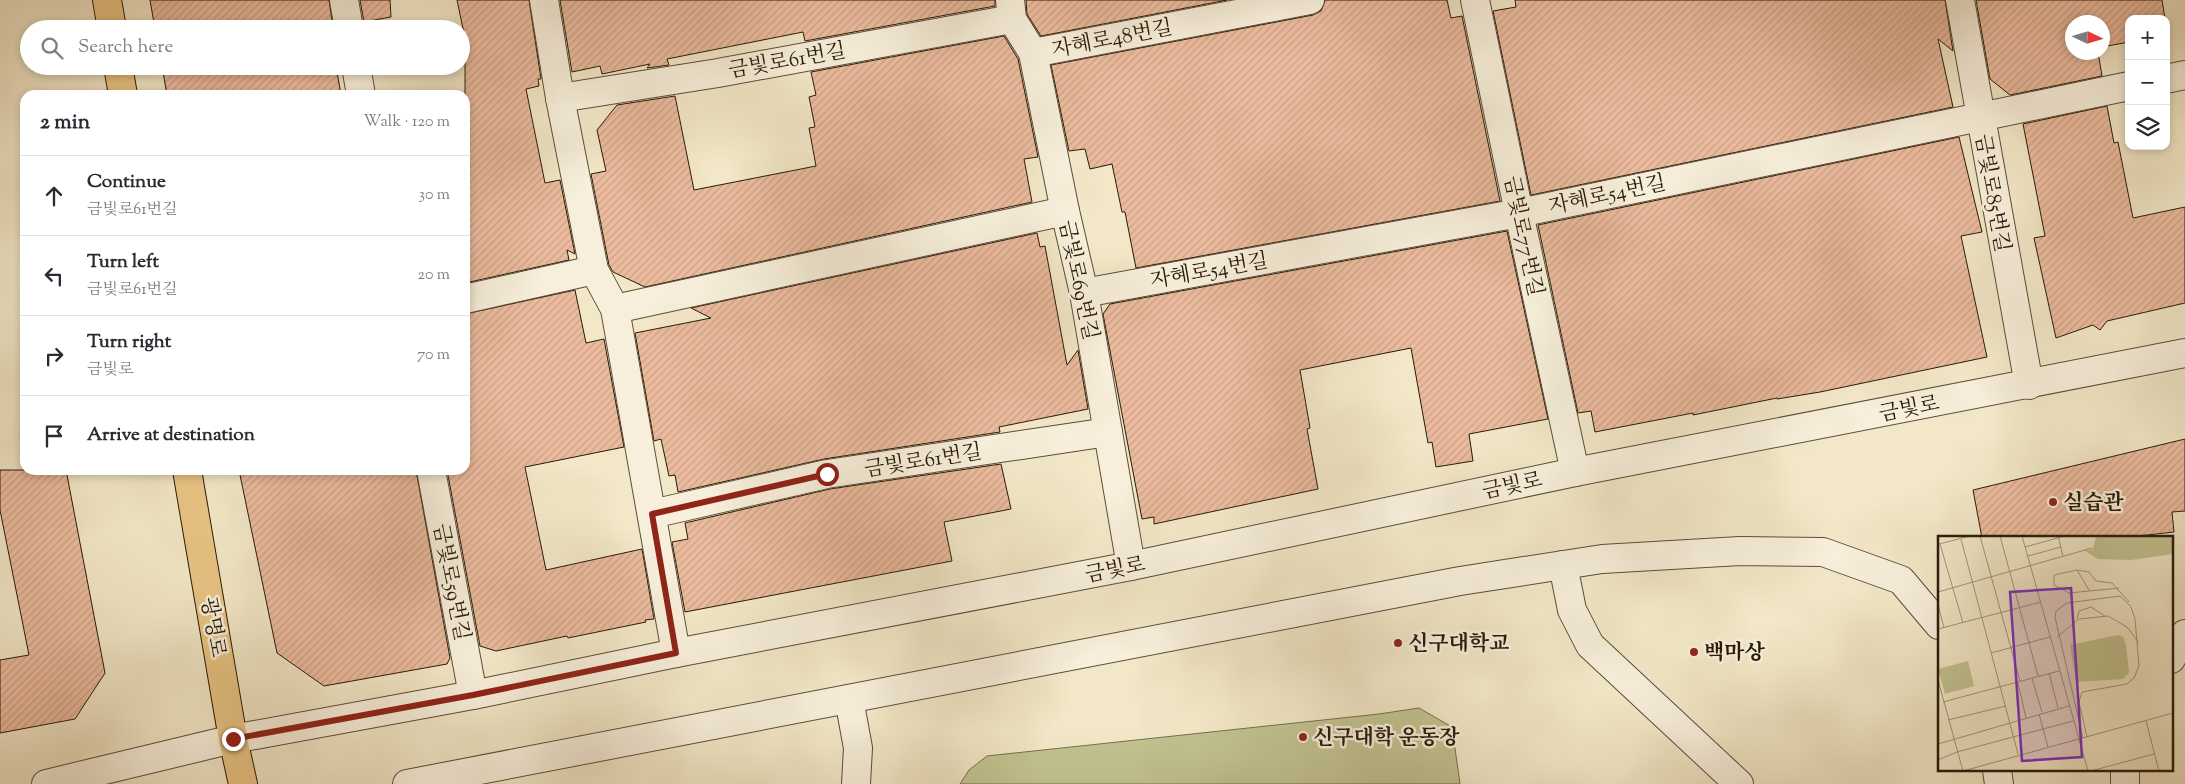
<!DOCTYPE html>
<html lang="en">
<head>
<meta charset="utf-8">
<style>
  body { margin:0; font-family:"Sorts Mill Goudy","Noto Serif KR",serif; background:#f2f2f3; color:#2b2b33 }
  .controls { position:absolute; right:15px; top:15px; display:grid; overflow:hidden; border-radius:10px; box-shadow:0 2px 8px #0003 }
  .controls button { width:45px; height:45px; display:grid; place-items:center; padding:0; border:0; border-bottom:1px solid #e1e1e2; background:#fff; color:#2b2b33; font:25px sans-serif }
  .compass { position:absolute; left:2065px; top:15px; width:45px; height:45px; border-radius:50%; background:#fff; box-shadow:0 2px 8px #0003; rotate:94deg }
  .stop { position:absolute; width:15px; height:15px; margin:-11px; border:4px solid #8f2418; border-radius:50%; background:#fff }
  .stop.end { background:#8f2418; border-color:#fff; box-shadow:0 1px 5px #0008 }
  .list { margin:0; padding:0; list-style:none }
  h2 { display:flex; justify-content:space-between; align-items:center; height:65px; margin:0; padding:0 20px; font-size:21px }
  h2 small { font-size:16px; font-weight:400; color:#7c7c81 }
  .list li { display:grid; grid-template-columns:32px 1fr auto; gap:15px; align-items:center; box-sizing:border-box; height:80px; padding:0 20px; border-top:1px solid #e1e1e2 }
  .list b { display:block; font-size:19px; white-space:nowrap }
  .list p { margin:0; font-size:16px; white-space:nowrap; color:#7c7c81 }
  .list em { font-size:16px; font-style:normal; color:#7c7c81 }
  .icon { flex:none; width:28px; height:28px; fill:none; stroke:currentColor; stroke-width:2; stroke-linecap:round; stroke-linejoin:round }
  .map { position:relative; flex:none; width:2185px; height:784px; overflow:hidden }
  .search { position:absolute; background:#fff; box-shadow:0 2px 8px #0003; left:20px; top:20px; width:450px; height:55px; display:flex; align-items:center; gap:12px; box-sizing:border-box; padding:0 18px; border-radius:28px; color:#7c7c81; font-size:19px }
  .panel { position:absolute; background:#fff; box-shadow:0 2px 8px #0003; left:20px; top:90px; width:450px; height:385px; border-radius:15px }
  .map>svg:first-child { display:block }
</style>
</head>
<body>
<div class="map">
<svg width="2185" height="784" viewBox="0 0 2185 784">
  <defs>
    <pattern id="building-hatch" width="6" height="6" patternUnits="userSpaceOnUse" patternTransform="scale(1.25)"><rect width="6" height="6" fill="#ecbb9e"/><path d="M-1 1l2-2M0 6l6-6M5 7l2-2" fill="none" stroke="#caa087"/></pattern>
  </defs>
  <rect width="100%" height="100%" fill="#f2e7c7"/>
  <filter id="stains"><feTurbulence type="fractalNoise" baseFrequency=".004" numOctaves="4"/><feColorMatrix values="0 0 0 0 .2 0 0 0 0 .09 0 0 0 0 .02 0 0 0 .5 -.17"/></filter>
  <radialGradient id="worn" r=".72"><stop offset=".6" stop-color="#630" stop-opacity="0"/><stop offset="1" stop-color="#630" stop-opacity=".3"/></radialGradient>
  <!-- grass -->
  <polygon fill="#c2c391" stroke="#756e4d" points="1419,708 1452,727 1460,784 960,784 969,770 987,756 1379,714"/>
  <!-- building -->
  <g fill="url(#building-hatch)" stroke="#281a09">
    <polygon points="150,0 329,0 333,27 155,29"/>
    <polygon points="360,0 390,0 391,17 364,22"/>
    <polygon points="457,0 529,0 541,79 538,79 539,86 526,89 545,183 560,180 575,254 567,250 569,260 465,283 465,38"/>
    <polygon points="560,0 995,0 995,6 805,41 803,32 667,59 669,65 647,68 650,64 602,74 600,66 572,72"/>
    <polygon points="1026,0 1227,0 1041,36 1027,14"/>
    <polygon points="1325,0 1447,0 1451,18 1462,16 1500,201 1136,268 1125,212 1122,212 1112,164 1090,169 1085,149 1069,151 1051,65 1313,15 1321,11"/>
    <polygon points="1515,0 1945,0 1953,51 1938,39 1953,107 1531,195 1493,11 1516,7"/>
    <polygon points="1976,0 2162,0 2165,19 2129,19 2129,42 2102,47 2102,22 2072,22 2072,52 2098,52 2102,76 2010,95 1990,79"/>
    <polygon points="1004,36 1018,59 1038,157 1024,159 1032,202 645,287 613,272 609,265 591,174 606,171 597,130 617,105 675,96 694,190 816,166 809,128 815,127 809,97 816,95 811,72"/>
    <polygon points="162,66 336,66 341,95 167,95"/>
    <polygon points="2107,106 2114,143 2118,142 2133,218 2185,207 2185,303 2107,321 2100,330 2093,325 2056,338 2034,238 2045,236 2023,124"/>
    <polygon points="1959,137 1982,232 1961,236 1987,357 1820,392 1777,399 1777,398 1693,415 1693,413 1595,432 1591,411 1578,413 1538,225"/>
    <polygon points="1507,231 1548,419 1469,434 1473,461 1436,467 1432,442 1428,443 1411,348 1300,370 1310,428 1307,429 1318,489 1154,524 1154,517 1142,519 1103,314 1110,304"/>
    <polygon points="1037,233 1040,247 1045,246 1067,365 1078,350 1088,409 999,427 1000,432 824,459 678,492 675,475 669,476 661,439 654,441 635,333 711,318 691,308"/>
    <polygon points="575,290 586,343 604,339 624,447 525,467 546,570 642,549 654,619 645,620 646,622 568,638 567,636 496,651 480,646 447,470 465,470 465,314"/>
    <polygon points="2185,439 2185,511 2172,512 2174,532 2121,538 1982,538 1973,490"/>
    <polygon points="1001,464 1011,509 944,522 952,561 685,612 672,542 688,539 685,523 830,489"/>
    <polygon points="0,470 66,470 105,673 75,719 0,733 0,660 29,655 0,510"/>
    <polygon points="239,470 416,470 450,658 447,664 324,686 277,653"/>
  </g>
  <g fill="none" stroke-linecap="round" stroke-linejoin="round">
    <defs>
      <g id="minor">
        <polyline points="344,0 349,29"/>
        <polyline points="544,0 560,98 594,270 615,309 676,653"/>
        <polyline points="1010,0 1012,19 1033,53 1065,211 1084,293 1131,566"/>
        <polyline points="1475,0 1519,213 1575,472"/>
        <polyline points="1960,0 2029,385"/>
        <polyline points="1033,53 1310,0"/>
        <polyline points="356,66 361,95"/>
        <polyline points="2166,79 2185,75"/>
        <polyline points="560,98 718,73 1012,19"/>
        <polyline points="1084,293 1519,213 2129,86"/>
        <polyline points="465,299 594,270"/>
        <polyline points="615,309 1065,211"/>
        <polyline points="431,470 473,695"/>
        <polyline points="652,514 827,474 1108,432"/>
        <polyline points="1563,565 1572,610 1590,645 1739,784"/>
        <polyline points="2171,659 2185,634"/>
        <polyline points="849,699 858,748 856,784"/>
        <polyline points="1997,770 1999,784"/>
        <polyline points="2125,770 2125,784"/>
        <polyline points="46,784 233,739 473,695 676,653 1131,566 1575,472 2185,353"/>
        <polyline points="407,784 1460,581 1602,559 1740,551 1823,552 1901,580 1939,625"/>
      </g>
      <g id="major">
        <polyline points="107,0 112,29"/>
        <polyline points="118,66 123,95"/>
        <polyline points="187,470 233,739 243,784"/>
      </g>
    </defs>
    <!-- minor casing -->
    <use href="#minor" stroke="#5a4d38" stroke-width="30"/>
    <!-- major casing -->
    <use href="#major" stroke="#281a09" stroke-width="30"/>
    <!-- minor -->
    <use href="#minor" stroke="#f7efdb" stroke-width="28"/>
    <!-- major -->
    <use href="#major" stroke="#e9c484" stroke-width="28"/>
  </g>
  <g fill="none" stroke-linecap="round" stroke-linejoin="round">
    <!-- route -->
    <polyline stroke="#8f2418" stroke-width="6" points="233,739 473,695 676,653 652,514 827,474"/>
  </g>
  <!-- markers -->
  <g fill="#8f2418" stroke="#f7efdb" stroke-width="2">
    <circle cx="2053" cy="502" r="5"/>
    <circle cx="1398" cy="643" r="5"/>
    <circle cx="1694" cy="652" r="5"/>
    <circle cx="1303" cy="737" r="5"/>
  </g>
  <g text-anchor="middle" stroke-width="5" stroke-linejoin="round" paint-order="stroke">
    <!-- street labels -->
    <g font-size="21" fill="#281a09" stroke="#f7efdb">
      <text transform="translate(1112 38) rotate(-11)" y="7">자혜로48번길</text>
      <text transform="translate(787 60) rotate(-10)" y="7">금빛로61번길</text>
      <text transform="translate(1993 193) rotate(80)" y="7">금빛로85번길</text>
      <text transform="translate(1607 194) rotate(-12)" y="7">자혜로54번길</text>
      <text transform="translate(1524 236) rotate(78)" y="7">금빛로77번길</text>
      <text transform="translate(1209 270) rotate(-10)" y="7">자혜로54번길</text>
      <text transform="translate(1079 280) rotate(78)" y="7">금빛로69번길</text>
      <text transform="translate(1909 408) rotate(-11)" y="7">금빛로</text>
      <text transform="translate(923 460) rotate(-9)" y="7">금빛로61번길</text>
      <text transform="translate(1512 485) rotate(-12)" y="7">금빛로</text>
      <text transform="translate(1115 569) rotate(-11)" y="7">금빛로</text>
      <text transform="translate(452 582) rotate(79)" y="7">금빛로59번길</text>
      <text transform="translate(214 627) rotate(80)" y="7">광명로</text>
    </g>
    <!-- poi labels -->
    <g font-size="21" font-weight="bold" fill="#281a09" stroke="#f7efdb" text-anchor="start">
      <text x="2063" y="509">실습관</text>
      <text x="1408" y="650">신구대학교</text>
      <text x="1704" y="659">백마상</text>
      <text x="1313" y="744">신구대학 운동장</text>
    </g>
  </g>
  <!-- overview -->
  <g transform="translate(1938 536)">
    <rect width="235" height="235" fill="#f2e7c7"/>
    <path d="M180,99L185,101L188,109L191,136L189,139L185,143L138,146L132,109ZM30,125L36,150L7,158L0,133Z" fill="#c2c391"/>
    <path d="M158,0H235V18L193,24L160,23L147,15L155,13Z" fill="#c2c391"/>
    <path fill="none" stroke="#a1957b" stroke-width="1" d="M42,0L82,145M62,0L100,140M84,0L150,235M120,0L125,20M23,3L80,218M1,8L32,0M2,8L25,87M87,11L127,0M90,20L123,11M139,34L116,39V49L131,57L181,52M151,54L139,34L151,36L158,45L174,47L191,66M0,56L154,12M0,69L6,92M139,83L141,75L153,71L167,80M0,93L103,66M119,101L141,83L170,80L189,91L201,107M53,117L112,101M111,137L120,172M94,142L104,176M0,144L25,235M80,147L88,182M5,166L121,135M101,178L110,211M10,184L68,170M208,185L221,235M145,202L117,81L118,75L129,67L182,60L193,71L197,83L201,130L196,142L189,148L144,156L141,166L149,201M0,208L131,170M0,224L19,216L135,185M25,235L235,177M153,235L216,218"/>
    <path fill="#7b2cbf" fill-opacity="0.15" stroke="#7b2cbf" stroke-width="2.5" d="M133,52L144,221L84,225L72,56Z"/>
    <rect width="235" height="235" fill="none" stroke="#281a09" stroke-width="2.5"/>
  </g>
  <rect width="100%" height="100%" filter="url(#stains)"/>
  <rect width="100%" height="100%" fill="url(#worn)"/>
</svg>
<div class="controls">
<button>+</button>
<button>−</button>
<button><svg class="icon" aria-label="layers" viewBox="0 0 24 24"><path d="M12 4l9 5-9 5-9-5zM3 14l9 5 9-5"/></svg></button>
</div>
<svg class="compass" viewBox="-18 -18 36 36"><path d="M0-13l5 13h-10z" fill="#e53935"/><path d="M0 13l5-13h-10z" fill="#7c7c81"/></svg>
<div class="stop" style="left:827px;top:474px"></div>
<div class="stop end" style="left:233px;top:739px"></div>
<div class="search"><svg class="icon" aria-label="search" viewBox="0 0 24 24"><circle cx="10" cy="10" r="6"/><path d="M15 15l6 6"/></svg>Search here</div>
<section class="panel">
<h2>2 min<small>Walk · 120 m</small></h2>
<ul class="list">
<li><svg class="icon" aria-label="ahead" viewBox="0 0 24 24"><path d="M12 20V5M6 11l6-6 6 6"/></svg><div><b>Continue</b><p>금빛로61번길</p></div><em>30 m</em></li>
<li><svg class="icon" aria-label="left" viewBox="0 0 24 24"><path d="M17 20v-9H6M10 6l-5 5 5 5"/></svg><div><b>Turn left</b><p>금빛로61번길</p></div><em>20 m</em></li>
<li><svg class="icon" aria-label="right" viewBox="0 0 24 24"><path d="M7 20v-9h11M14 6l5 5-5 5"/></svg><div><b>Turn right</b><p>금빛로</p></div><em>70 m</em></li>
<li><svg class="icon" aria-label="arrive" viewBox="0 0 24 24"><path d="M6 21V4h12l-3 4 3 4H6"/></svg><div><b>Arrive at destination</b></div></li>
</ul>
</section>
</div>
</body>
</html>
